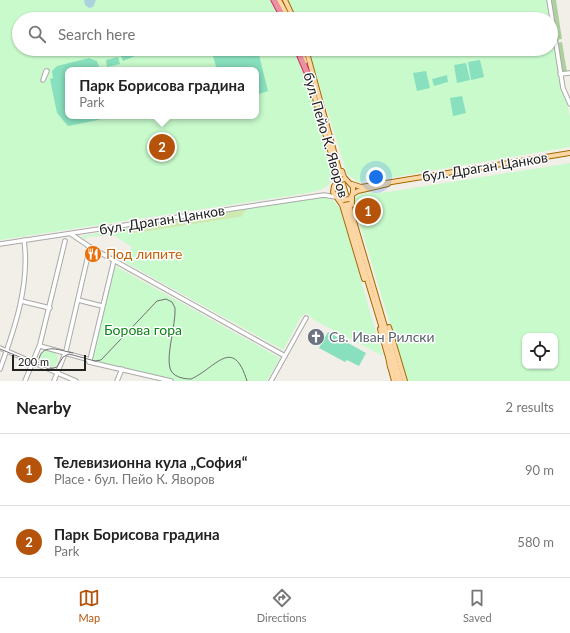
<!DOCTYPE html>
<html lang="en">
<head>
<meta charset="utf-8">
<style>
  body { margin:0; font-family:Lato,sans-serif; background:#f2f2f2; color:#222 }
  .controls { position:absolute; right:12px; bottom:12px; display:grid; overflow:hidden; border-radius:8px; box-shadow:0 1px 3px #0004 }
  .controls button { width:36px; height:36px; display:grid; place-items:center; padding:0; border:0; border-bottom:1px solid #e0e0e0; background:#fff; color:#222; font:20px sans-serif }
  .scale { position:absolute; left:12px; bottom:10px; width:74px; box-sizing:border-box; padding-left:4px; border:2px solid #222; border-top:0; font-size:11px; line-height:14px; white-space:nowrap; color:#222; -webkit-text-stroke:3px #fff; paint-order:stroke }
  .you { position:absolute; left:376px; top:177px; width:14px; height:14px; margin:-10px; border:3px solid #fff; border-radius:50%; background:#1a73e8; box-shadow:0 0 0 6px #1a73e833 }
  .badge { display:grid; place-items:center; width:26px; height:26px; border-radius:50%; background:#b45309; color:#fff; font-size:13px; font-weight:700 }
  .pin { position:absolute; translate:-50% -50%; border:2px solid #fff; box-shadow:0 1px 4px #0006 }
  .popup { position:absolute; left:65px; top:67px; width:194px; height:52px; box-sizing:border-box; display:grid; place-content:center; border-radius:8px; background:#fff; filter:drop-shadow(0 1px 3px #0005); font-size:13px; white-space:nowrap; color:#767676 }
  .popup b { font-size:15px; color:#222 }
  .popup::after { content:''; position:absolute; left:50%; top:100%; margin-left:-8px; border:8px solid transparent; border-top-color:#fff }
  .list { margin:0; padding:0; list-style:none }
  h2 { display:flex; justify-content:space-between; align-items:center; height:52px; margin:0; padding:0 16px; font-size:17px }
  h2 small { font-size:13px; font-weight:400; color:#767676 }
  .list li { display:grid; grid-template-columns:26px 1fr auto; gap:12px; align-items:center; box-sizing:border-box; height:72px; padding:0 16px; border-top:1px solid #e0e0e0 }
  .list b { display:block; font-size:15px; white-space:nowrap }
  .list p { margin:0; font-size:13px; white-space:nowrap; color:#767676 }
  .list em { font-size:13px; font-style:normal; color:#767676 }
  .icon { flex:none; width:22px; height:22px; fill:none; stroke:currentColor; stroke-width:2; stroke-linecap:round; stroke-linejoin:round }
  .map { position:relative; flex:none; width:570px; height:381px; overflow:hidden }
  .search { position:absolute; background:#fff; box-shadow:0 1px 3px #0004; left:12px; right:12px; top:12px; height:44px; display:flex; align-items:center; gap:10px; box-sizing:border-box; padding:0 14px; border-radius:22px; color:#767676; font-size:15px }
  .sheet { height:196px; background:#fff }
  nav { display:flex; justify-content:space-around; align-items:center; box-sizing:border-box; height:56px; border-top:1px solid #e0e0e0; background:#fff; font-size:11px; color:#767676 }
  nav a { display:grid; justify-items:center; gap:2px }
  nav .on { color:#b45309 }
  .map>svg:first-child { display:block }
</style>
</head>
<body>
<div class="map">
<svg width="570" height="381" viewBox="0 0 570 381">
  <rect width="100%" height="100%" fill="#f2efe9"/>
  <!-- grass -->
  <polygon fill="#cdebb0" points="247,209 251,218 241,217 137,233 131,232 127,228"/>
  <!-- forest -->
  <g fill="#add19e">
    <polygon points="550,0 556,0 562,39 556,40"/>
    <polygon points="562,42 567,72 561,73 557,43"/>
  </g>
  <!-- park -->
  <g fill="#c8facc" fill-rule="evenodd">
    <path d="M0,0H272L282,19H19V49H295L310,88L332,177C329,190 319,190 308,193L0,240ZM68,70H256V116H68Z"/>
    <polygon points="287,0 546,0 549,19 296,19"/>
    <polygon points="551,30 561,90 567,101 570,118 570,147 377,180 365,180 359,183 347,174 308,49 551,49"/>
    <path d="M570,163V381H407L353,201C358,191 372,193 382,193ZM525,336H555V366H525Z"/>
    <polygon points="324,197 333,200 340,209 383,356 314,320 307,313 301,317 283,350 123,261 132,247 113,235 86,237 86,240 81,236 127,228 131,232 137,233 241,217 247,209"/>
    <polygon points="115,266 280,358 267,381 177,381 91,361"/>
    <circle cx="49" cy="359" r="9"/>
  </g>
  <!-- pitch -->
  <g fill="#88e0be">
    <polygon points="118,49 132,49 135,56 123,61"/>
    <polygon points="211,49 267,49 268,53 259,55 268,91 256,95 256,70 217,70"/>
    <polygon points="118,57 120,64 107,67 106,60"/>
    <polygon points="89,58 97,61 100,70 68,70 68,116 107,116 98,120 68,126 57,113 50,79 53,78 52,71 57,66"/>
    <polygon points="480,60 484,77 471,80 468,62"/>
    <polygon points="466,63 470,80 457,83 454,65"/>
    <polygon points="426,71 430,88 417,91 413,73"/>
    <polygon points="447,75 448,82 434,86 432,79"/>
    <polygon points="462,96 466,113 453,116 450,98"/>
    <polygon points="328,332 366,353 359,366 347,360 345,362 319,348"/>
  </g>
  <!-- water -->
  <polygon fill="#aad3df" points="84,0 96,0 93,7 89,8 85,5"/>
  <g fill="none" stroke-linecap="round" stroke-linejoin="round">
    <defs>
      <g id="minor">
        <polyline points="549,0 563,88 570,104"/>
        <polygon points="46,71 47,71 43,80"/>
        <polyline points="560,74 570,73"/>
        <polyline points="71,234 90,247 285,356"/>
        <polyline points="0,244 324,195 336,197"/>
        <polyline points="78,300 102,306"/>
        <polyline points="21,301 50,308"/>
        <polyline points="40,346 90,360 89,362 171,381"/>
        <polyline points="0,348 76,381"/>
        <polyline points="90,360 114,260"/>
        <path d="M0,369C15,328 30,284 24,240"/>
        <polyline points="25,381 40,344 65,241"/>
        <polyline points="54,381 66,351 90,247"/>
        <polyline points="117,381 122,369"/>
        <polyline points="271,381 306,318"/>
      </g>
      <g id="major">
        <polyline points="279,0 289,19"/>
        <polyline points="285,0 294,19"/>
        <polyline points="301,49 305,62"/>
        <polyline points="306,49 341,177 401,381"/>
        <polyline points="308,74 369,286 398,381"/>
        <polyline points="342,171 344,177 353,187 353,193 351,197"/>
        <polyline points="338,181 334,186 333,192 342,205 364,279"/>
        <polyline points="352,184 361,187 570,153"/>
        <polyline points="353,194 358,191 388,184"/>
        <polyline points="352,196 352,205"/>
        <polyline points="389,327 405,381"/>
        <polyline points="380,329 387,354"/>
        <polyline points="387,352 390,367"/>
        <polyline points="390,366 394,381"/>
      </g>
      <g id="highway">
        <polyline points="274,0 284,19"/>
        <polyline points="297,49 309,77"/>
      </g>
    </defs>
    <!-- minor casing -->
    <use href="#minor" stroke="#a9a9a9" stroke-width="5.5"/>
    <!-- major casing -->
    <use href="#major" stroke="#a06b00" stroke-width="6"/>
    <!-- highway casing -->
    <use href="#highway" stroke="#dc2a67" stroke-width="7"/>
    <!-- minor -->
    <use href="#minor" stroke="#fff" stroke-width="3.5"/>
    <!-- major -->
    <use href="#major" stroke="#fcd6a4" stroke-width="4"/>
    <!-- highway -->
    <use href="#highway" stroke="#e892a2" stroke-width="5"/>
    <!-- tram -->
    <g stroke="#707070" stroke-width="1">
      <path d="M0,349L49,369L57,367L63,357L69,354L95,361L101,360L157,301L166,299L172,302L175,308C176,324 166,355 170,368C172,377 184,379 191,379C216,368 233,335 247,381"/>
      <path d="M43,367L39,359C43,342 61,351 73,353"/>
    </g>
    <defs>
      <g id="major-bridge">
        <polyline points="338,181 344,179"/>
        <polyline points="343,200 349,199"/>
      </g>
    </defs>
    <!-- major-bridge casing -->
    <use href="#major-bridge" stroke="#a06b00" stroke-width="6" stroke-linecap="butt"/>
    <!-- major-bridge -->
    <use href="#major-bridge" stroke="#fcd6a4" stroke-width="4"/>
  </g>
  <!-- icons -->
  <defs>
    <symbol id="restaurant-disc" viewBox="-11 -11 22 22"><circle r="9.5" fill="#e8710a" stroke="#fff"/><path d="M-5-6h1v4h1v-4h1v4h1v-4h1v5L-1.5 .5V6h-2V.5L-5-1ZM5-6V6H3V1.5H1.5Q1.5-4 5-6Z" fill="#fff"/></symbol>
    <symbol id="church-disc" viewBox="-11 -11 22 22"><circle r="9.5" fill="#6b7280" stroke="#fff"/><path d="M-1.2-6h2.4v3.5h3.3v2.4h-3.3V6h-2.4V-.1h-3.3v-2.4h3.3Z" fill="#fff"/></symbol>
  </defs>
  <g fill-rule="evenodd">
    <use href="#restaurant-disc" x="83" y="244" width="20" height="20"/>
    <use href="#church-disc" x="306" y="327" width="20" height="20"/>
  </g>
  <g text-anchor="middle" stroke-width="3" stroke-linejoin="round" paint-order="stroke">
    <!-- street labels -->
    <g font-size="14" fill="#222" stroke="#fff">
      <text transform="translate(326 135) rotate(74)" y="5">бул. Пейо К. Яворов</text>
      <text transform="translate(485 167) rotate(-9)" y="5">бул. Драган Цанков</text>
      <text transform="translate(162 220) rotate(-9)" y="5">бул. Драган Цанков</text>
    </g>
    <!-- food labels -->
    <g font-size="14" fill="#c56008" stroke="#fff" text-anchor="start">
      <text x="106" y="259">Под липите</text>
    </g>
    <!-- park labels -->
    <g font-size="14" fill="#0c8416" stroke="#fff">
      <text x="143" y="335">Борова гора</text>
    </g>
    <!-- worship labels -->
    <g font-size="14" fill="#5b616d" stroke="#fff" text-anchor="start">
      <text x="329" y="342">Св. Иван Рилски</text>
    </g>
  </g>
</svg>
<div class="controls">
<button><svg class="icon" aria-label="locate" viewBox="0 0 24 24"><circle cx="12" cy="12" r="6"/><path d="M12 2v4M12 18v4M2 12h4M18 12h4"/></svg></button>
</div>
<div class="scale">200 m</div>
<div class="you"></div>
<div class="pin badge" style="left:368px;top:211px">1</div>
<div class="pin badge" style="left:162px;top:147px">2</div>
<div class="popup"><b>Парк Борисова градина</b>Park</div>
<div class="search"><svg class="icon" aria-label="search" viewBox="0 0 24 24"><circle cx="10" cy="10" r="6"/><path d="M15 15l6 6"/></svg>Search here</div>
</div>
<section class="sheet">
<h2>Nearby<small>2 results</small></h2>
<ul class="list">
<li><span class="badge">1</span><div><b>Телевизионна кула „София“</b><p>Place · бул. Пейо К. Яворов</p></div><em>90 m</em></li>
<li><span class="badge">2</span><div><b>Парк Борисова градина</b><p>Park</p></div><em>580 m</em></li>
</ul>
</section>
<nav>
<a class="on"><svg class="icon" aria-label="map" viewBox="0 0 24 24"><path d="M3 6l6-2 6 2 6-2v14l-6 2-6-2-6 2zM9 4v14M15 6v14"/></svg>Map</a>
<a><svg class="icon" aria-label="directions" viewBox="0 0 24 24"><path d="M12 3l9 9-9 9-9-9zM9 14v-3h6M13 9l2 2-2 2"/></svg>Directions</a>
<a><svg class="icon" aria-label="saved" viewBox="0 0 24 24"><path d="M7 4h10v16l-5-4-5 4z"/></svg>Saved</a>
</nav>
</body>
</html>
